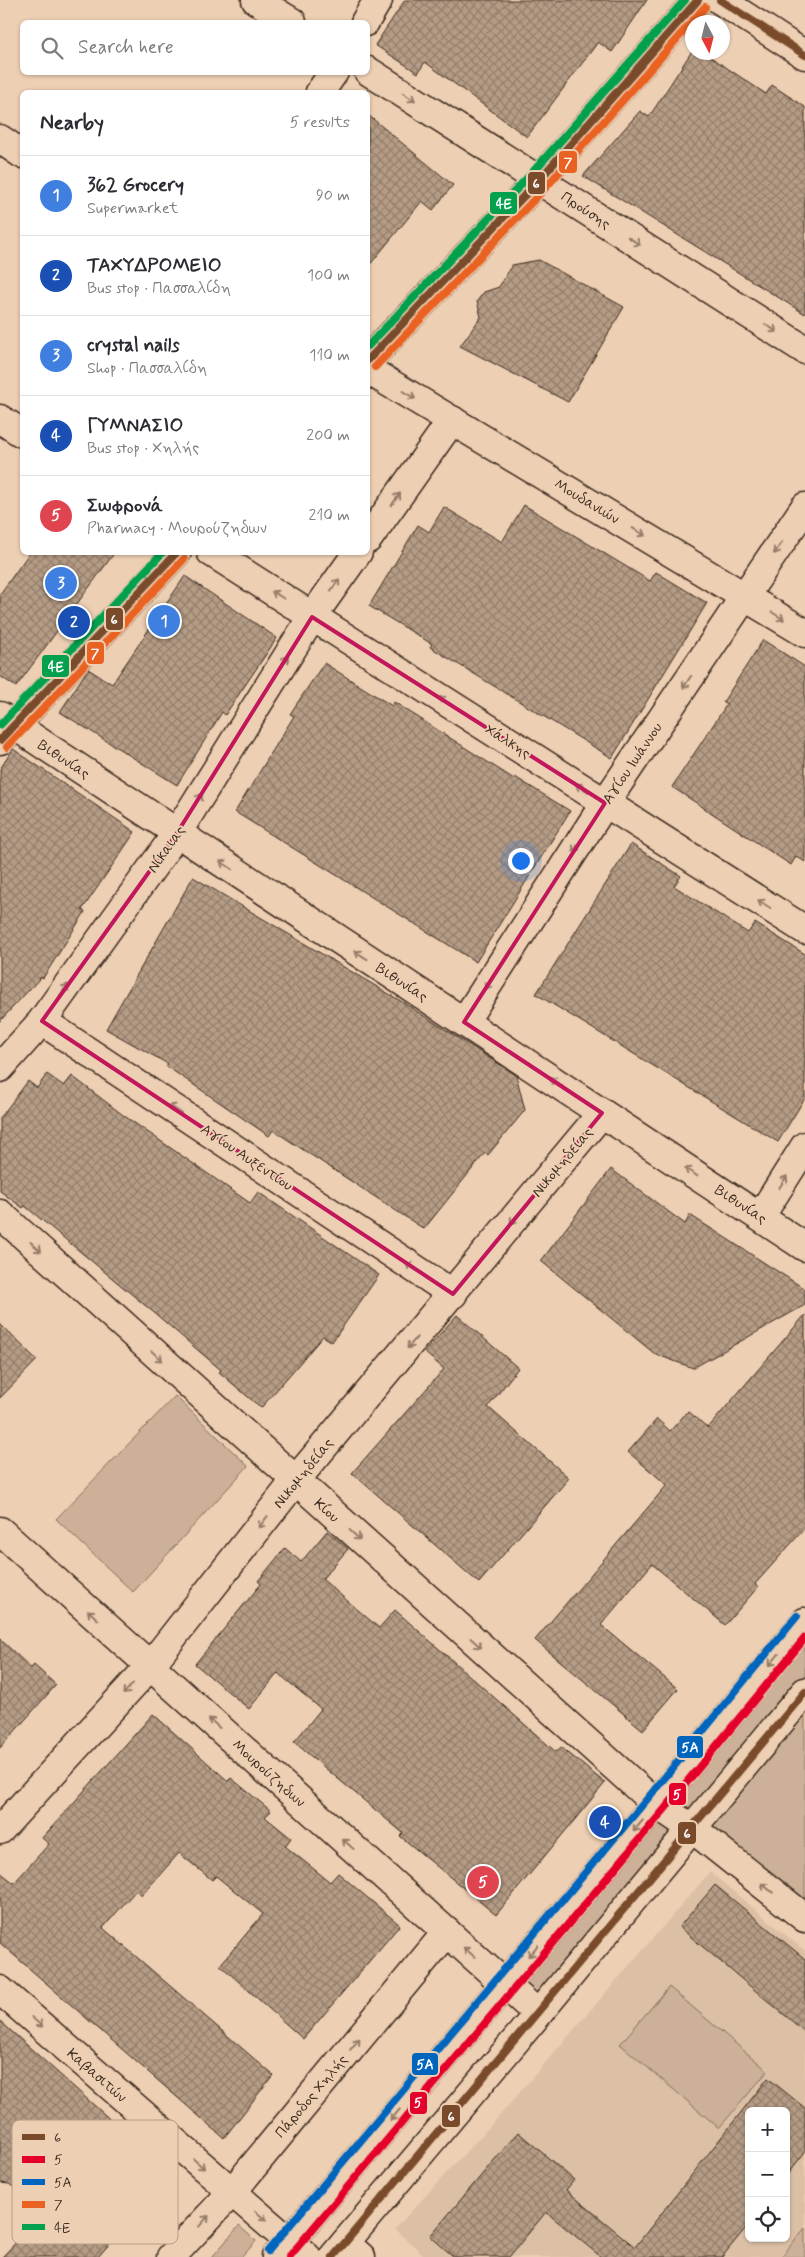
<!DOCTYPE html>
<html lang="en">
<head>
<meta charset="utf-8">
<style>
  body { margin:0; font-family:Mynerve,sans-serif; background:#f7f7f7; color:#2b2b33 }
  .controls { position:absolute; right:15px; bottom:15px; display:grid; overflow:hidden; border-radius:8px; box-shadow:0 1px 4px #0004 }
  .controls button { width:45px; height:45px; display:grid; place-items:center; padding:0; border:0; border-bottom:1px solid #e1e1e2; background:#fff; color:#2b2b33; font:25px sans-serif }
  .compass { position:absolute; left:685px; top:15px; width:45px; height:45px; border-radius:50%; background:#fff; box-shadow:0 1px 4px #0004; rotate:173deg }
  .you { position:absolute; left:520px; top:860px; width:18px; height:18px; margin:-12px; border:4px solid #fff; border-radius:50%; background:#1a73e8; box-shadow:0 0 0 8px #1a73e833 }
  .badge { display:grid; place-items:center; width:32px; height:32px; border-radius:50%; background:#db2777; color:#fff; font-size:16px; font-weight:700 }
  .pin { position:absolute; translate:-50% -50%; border:2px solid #fff; box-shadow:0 1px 5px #0006 }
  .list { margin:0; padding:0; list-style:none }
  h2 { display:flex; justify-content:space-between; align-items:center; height:65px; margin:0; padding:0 20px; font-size:21px }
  h2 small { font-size:16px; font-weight:400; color:#7c7c81 }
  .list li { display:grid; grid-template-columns:32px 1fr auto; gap:15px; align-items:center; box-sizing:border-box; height:80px; padding:0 20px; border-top:1px solid #e1e1e2 }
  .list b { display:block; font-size:19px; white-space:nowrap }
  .list p { margin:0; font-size:16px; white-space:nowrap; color:#7c7c81 }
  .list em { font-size:16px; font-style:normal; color:#7c7c81 }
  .icon { flex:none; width:28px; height:28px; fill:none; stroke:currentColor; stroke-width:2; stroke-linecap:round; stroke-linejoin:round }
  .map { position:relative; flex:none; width:805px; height:2257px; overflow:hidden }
  .search { position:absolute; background:#fff; box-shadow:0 1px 4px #0004; left:20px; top:20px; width:350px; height:55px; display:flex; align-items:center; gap:12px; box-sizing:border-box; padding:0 18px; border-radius:8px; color:#7c7c81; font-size:19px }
  .panel { position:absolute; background:#fff; box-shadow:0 1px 4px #0004; left:20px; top:90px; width:350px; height:465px; border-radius:8px }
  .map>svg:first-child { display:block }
</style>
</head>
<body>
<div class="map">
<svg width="805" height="2257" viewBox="0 0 805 2257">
  <defs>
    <pattern id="building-cross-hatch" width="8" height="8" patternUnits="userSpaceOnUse" patternTransform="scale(1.25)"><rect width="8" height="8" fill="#b59c85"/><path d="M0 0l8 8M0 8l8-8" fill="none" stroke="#947f6c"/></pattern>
  </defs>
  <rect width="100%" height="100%" fill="#edcfb3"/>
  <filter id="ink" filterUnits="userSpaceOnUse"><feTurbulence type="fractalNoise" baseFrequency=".02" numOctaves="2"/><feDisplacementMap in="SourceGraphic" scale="10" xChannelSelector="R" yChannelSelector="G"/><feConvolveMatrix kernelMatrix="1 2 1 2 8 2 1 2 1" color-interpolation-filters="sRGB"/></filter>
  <g filter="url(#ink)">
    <!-- built -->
    <path fill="#dcc0a5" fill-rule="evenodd" d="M710,1872L805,1951V2228L781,2257H426L395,2229L501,2114ZM749,2111H786V2238H749Z"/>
    <!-- green -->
    <g fill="#ccb198" stroke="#846e5b">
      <polygon points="175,1396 248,1466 133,1592 56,1519"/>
      <polygon points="805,1624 805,1690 693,1827 658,1804"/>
      <polygon points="805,1696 805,1910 698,1824"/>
      <polygon points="655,1807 691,1829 538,2011 507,1985"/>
      <polygon points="669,1987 768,2071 719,2128 620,2044"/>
      <polygon points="239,2226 256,2241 242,2257 212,2257"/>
      <polygon points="805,2228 805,2257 781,2257"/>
    </g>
    <!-- building -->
    <g fill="url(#building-cross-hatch)" stroke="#3b2a1e">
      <polygon points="405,0 647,0 612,52 598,42 527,137 425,62 418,73 375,45"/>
      <polygon points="692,51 703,52 766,94 772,85 805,107 805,314 583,176 640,111 649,117"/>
      <polygon points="368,115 453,185 433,210 422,201 368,267"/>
      <polygon points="539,260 624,307 568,402 460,346 481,317 477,301 484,292 499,287 512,265"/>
      <polygon points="524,505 650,581 656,572 707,603 612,758 430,647 432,644 369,606 418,525 429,532 444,507 502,542"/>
      <polygon points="30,552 115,552 16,687 0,676 0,594"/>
      <polygon points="185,576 277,638 225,715 222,712 177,785 60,712 88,669 112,684"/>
      <polygon points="763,640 805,667 805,862 796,856 791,865 672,787 727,704 723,702"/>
      <polygon points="324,663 392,706 394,702 514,779 515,777 570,811 476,962 235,812 294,716 290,714"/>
      <polygon points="13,749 135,832 82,910 85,912 43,978 41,977 0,1021 0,769"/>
      <polygon points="631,844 681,876 674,886 748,933 755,923 805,954 805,1098 778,1142 536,994"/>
      <polygon points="193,877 404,1003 516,1075 525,1110 488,1155 485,1153 424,1229 273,1130 269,1136 166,1066 168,1064 106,1029"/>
      <polygon points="47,1074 64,1086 72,1076 123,1115 250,1203 258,1192 379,1275 332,1342 323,1336 261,1408 219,1372 221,1370 158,1316 25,1206 23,1208 0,1191 0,1118 28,1081 37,1088"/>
      <polygon points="611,1169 685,1224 690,1215 805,1289 805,1305 693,1368 655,1354 541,1261"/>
      <polygon points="457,1315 518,1368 488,1407 569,1478 479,1583 352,1473 444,1369 424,1352"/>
      <polygon points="805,1315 805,1528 755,1584 758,1587 725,1625 652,1564 601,1625 678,1689 643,1730 535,1640 667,1485 628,1452 657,1419 670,1431 688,1411 708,1428"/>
      <polygon points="0,1324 37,1360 0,1398"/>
      <polygon points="327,1531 348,1549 322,1579 379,1628 395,1610 556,1752 561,1747 605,1783 496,1915 400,1836 403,1833 294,1742 321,1709 278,1673 249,1709 195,1664 261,1584 258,1581 285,1548 301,1562"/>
      <polygon points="0,1639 31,1668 34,1665 56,1685 0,1748"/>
      <polygon points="153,1714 228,1781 231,1778 271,1811 265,1817 291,1838 285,1846 330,1882 338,1873 400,1925 303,2039 220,1965 263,1914 216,1876 212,1880 179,1853 142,1895 136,1890 103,1928 273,2075 224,2138 0,1943 0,1872 14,1883 49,1844 42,1838"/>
      <polygon points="715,1885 805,1959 805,2032 679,1927"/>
      <polygon points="0,2021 124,2132 169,2175 98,2257 2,2257 28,2230 43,2206 9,2184 0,2183"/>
      <polygon points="768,2078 805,2108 805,2152 786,2176 786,2111 749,2111 749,2224 722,2257 601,2257 546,2212 509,2257 454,2257 430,2236 518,2132 574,2180 566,2190 635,2247"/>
    </g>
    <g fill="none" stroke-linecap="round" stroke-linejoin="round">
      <defs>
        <g id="minor">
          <polyline points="256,0 292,22"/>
          <polyline points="365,22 378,0"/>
          <polyline points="368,71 805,350"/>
          <polyline points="320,92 334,72"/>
          <polyline points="0,139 22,154"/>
          <polyline points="368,370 805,633"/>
          <polyline points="0,419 22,433"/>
          <polyline points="368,539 452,420"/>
          <polyline points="211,552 805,930"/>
          <polyline points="0,716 805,1247"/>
          <polyline points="42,1021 453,1294"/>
          <polyline points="464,1022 605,803 805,507"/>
          <polyline points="0,1068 42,1021 177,833 312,617 358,552"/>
          <polyline points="0,1214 656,1804 693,1829 805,1918"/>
          <polyline points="760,1217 805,1146"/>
          <polyline points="0,1531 538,2014"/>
          <polyline points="0,1830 150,1666 295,1481 602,1113"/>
          <polyline points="0,1990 307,2257"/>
          <polyline points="345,2243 361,2257"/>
          <polyline points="171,2257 232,2192 447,1932"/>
        </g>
        <g id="major">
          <polyline points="720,0 805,55"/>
          <polyline points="368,360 539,180 698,0"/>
          <polyline points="0,740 177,552"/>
          <polyline points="276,2257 656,1804 805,1622"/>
          <polyline points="333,2257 538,2014 805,1692"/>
        </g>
      </defs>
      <!-- minor casing -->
      <use href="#minor" stroke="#3b2a1e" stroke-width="31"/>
      <!-- major casing -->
      <use href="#major" stroke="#3b2a1e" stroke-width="31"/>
      <!-- minor -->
      <use href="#minor" stroke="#edcfb3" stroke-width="28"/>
      <!-- major -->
      <use href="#major" stroke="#edcfb3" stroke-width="28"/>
      <defs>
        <g id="bus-1">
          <polyline points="720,0 805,55"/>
          <polyline points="368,360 539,180 698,0"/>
          <polyline points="0,740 177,552"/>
          <polyline points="333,2257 805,1692"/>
        </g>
        <polyline id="bus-2" points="289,2257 664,1810 805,1638"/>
        <polyline id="bus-3" points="268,2251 648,1798 797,1616"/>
        <g id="bus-4">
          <polyline points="375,367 546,187 705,7"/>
          <polyline points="7,747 184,559"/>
        </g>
        <g id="bus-5">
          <polyline points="368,346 532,173 685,0"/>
          <polyline points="0,725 163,552"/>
        </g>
      </defs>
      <!-- bus-1 casing -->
      <use href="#bus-1" stroke="#edcfb3" stroke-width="11"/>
      <!-- bus-2 casing -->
      <use href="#bus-2" stroke="#edcfb3" stroke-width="11"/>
      <!-- bus-3 casing -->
      <use href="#bus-3" stroke="#edcfb3" stroke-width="11"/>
      <!-- bus-4 casing -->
      <use href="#bus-4" stroke="#edcfb3" stroke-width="11"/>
      <!-- bus-5 casing -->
      <use href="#bus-5" stroke="#edcfb3" stroke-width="11"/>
      <!-- bus-1 -->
      <use href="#bus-1" stroke="#7a4b2a" stroke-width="8"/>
      <!-- bus-2 -->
      <use href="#bus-2" stroke="#e4002b" stroke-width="8"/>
      <!-- bus-3 -->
      <use href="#bus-3" stroke="#0065bd" stroke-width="8"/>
      <!-- bus-4 -->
      <use href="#bus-4" stroke="#e96222" stroke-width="8"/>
      <!-- bus-5 -->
      <use href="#bus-5" stroke="#03a04e" stroke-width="8"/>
    </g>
    <!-- one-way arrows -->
    <defs><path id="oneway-shaft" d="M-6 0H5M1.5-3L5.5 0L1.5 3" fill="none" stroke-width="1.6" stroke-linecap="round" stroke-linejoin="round" transform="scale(1.25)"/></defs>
    <g stroke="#947c68">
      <use href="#oneway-shaft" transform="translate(409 97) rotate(32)"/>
      <use href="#oneway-shaft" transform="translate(634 241) rotate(33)"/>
      <use href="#oneway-shaft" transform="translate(771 328) rotate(33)"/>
      <use href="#oneway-shaft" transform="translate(409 395) rotate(31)"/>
      <use href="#oneway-shaft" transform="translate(396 499) rotate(-55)"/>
      <use href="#oneway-shaft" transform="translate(639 532) rotate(31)"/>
      <use href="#oneway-shaft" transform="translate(778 548) rotate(124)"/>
      <use href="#oneway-shaft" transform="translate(335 585) rotate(-55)"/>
      <use href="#oneway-shaft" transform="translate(278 595) rotate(-148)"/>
      <use href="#oneway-shaft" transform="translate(778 616) rotate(32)"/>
      <use href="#oneway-shaft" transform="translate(284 662) rotate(-58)"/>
      <use href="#oneway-shaft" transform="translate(687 682) rotate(124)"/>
      <use href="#oneway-shaft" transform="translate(445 701) rotate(-148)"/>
      <use href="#oneway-shaft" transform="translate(582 788) rotate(-148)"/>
      <use href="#oneway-shaft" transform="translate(198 800) rotate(-58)"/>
      <use href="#oneway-shaft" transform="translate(577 846) rotate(123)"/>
      <use href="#oneway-shaft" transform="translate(226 865) rotate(-147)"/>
      <use href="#oneway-shaft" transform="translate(764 904) rotate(-148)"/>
      <use href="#oneway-shaft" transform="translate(361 955) rotate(-147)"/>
      <use href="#oneway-shaft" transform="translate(489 983) rotate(123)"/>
      <use href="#oneway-shaft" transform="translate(64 990) rotate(-54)"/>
      <use href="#oneway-shaft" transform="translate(556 1082) rotate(-147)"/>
      <use href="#oneway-shaft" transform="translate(175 1109) rotate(-146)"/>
      <use href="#oneway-shaft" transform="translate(691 1172) rotate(-147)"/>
      <use href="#oneway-shaft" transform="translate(783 1182) rotate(-58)"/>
      <use href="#oneway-shaft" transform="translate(515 1218) rotate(130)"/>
      <use href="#oneway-shaft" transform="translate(36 1247) rotate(42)"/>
      <use href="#oneway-shaft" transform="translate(412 1267) rotate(-146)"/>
      <use href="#oneway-shaft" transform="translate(412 1343) rotate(130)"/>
      <use href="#oneway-shaft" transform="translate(157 1356) rotate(42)"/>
      <use href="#oneway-shaft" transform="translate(263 1522) rotate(128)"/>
      <use href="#oneway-shaft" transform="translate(355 1535) rotate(42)"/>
      <use href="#oneway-shaft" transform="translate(93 1615) rotate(-138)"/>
      <use href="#oneway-shaft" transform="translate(476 1643) rotate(42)"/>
      <use href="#oneway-shaft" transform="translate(774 1660) rotate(129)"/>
      <use href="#oneway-shaft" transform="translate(128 1689) rotate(132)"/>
      <use href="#oneway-shaft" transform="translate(214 1723) rotate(-138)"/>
      <use href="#oneway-shaft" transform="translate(638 1826) rotate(130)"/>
      <use href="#oneway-shaft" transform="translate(348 1844) rotate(-138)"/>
      <use href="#oneway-shaft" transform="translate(767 1888) rotate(-142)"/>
      <use href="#oneway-shaft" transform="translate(533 1951) rotate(130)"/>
      <use href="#oneway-shaft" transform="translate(469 1952) rotate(-138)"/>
      <use href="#oneway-shaft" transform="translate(37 2022) rotate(41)"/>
      <use href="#oneway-shaft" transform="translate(355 2044) rotate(-50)"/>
      <use href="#oneway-shaft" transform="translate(395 2115) rotate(130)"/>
      <use href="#oneway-shaft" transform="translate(199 2164) rotate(41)"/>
      <use href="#oneway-shaft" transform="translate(261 2216) rotate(40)"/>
      <use href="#oneway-shaft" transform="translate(204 2221) rotate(-48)"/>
    </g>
  </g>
  <!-- marked area -->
  <path fill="none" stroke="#c2185b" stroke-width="4" stroke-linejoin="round" d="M312,617L605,803L464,1022L602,1113L453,1294L42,1021L177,833Z"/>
  <g text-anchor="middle" stroke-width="4" stroke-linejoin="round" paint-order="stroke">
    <!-- street labels -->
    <g font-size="15" fill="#3b2a1e" stroke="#edcfb3">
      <text transform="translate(586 210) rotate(33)" y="5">Προύσης</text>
      <text transform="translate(587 501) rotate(31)" y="5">Μουδανιών</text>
      <text transform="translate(508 741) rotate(32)" y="5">Χάλκης</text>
      <text transform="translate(64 759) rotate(33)" y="5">Βιθυνίας</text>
      <text transform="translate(632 763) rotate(-56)" y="5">Αγίου Ιωάννου</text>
      <text transform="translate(166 849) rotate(-55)" y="5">Νίκαιας</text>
      <text transform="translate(402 982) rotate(33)" y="5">Βιθυνίας</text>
      <text transform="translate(247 1157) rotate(34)" y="5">Αγίου Αυξεντίου</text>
      <text transform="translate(562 1162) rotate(-50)" y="5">Νικομηδείας</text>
      <text transform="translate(741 1204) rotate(33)" y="5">Βιθυνίας</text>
      <text transform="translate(303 1473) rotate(-51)" y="5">Νικομηδείας</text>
      <text transform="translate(327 1510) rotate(42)" y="5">Κίου</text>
      <text transform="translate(269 1773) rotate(42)" y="5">Μουρούζηδων</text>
      <text transform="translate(97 2075) rotate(41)" y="5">Καβασιτών</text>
      <text transform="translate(311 2096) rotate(-50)" y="5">Πάροδος Χηλής</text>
    </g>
  </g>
  <!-- legend -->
  <rect x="12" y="2120" width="166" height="124" rx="8" fill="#edcfb3" stroke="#b89e86" stroke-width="1"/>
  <rect x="22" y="2134" width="23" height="6" fill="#7a4b2a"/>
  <rect x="22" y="2156" width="23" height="7" fill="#e4002b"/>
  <rect x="22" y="2179" width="23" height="6" fill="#0065bd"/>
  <rect x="22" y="2201" width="23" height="7" fill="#e96222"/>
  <rect x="22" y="2224" width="23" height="6" fill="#03a04e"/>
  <g font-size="14" fill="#3b2a1e">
    <text x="54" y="2142">6</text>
    <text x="54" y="2164">5</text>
    <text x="54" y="2187">5Α</text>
    <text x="54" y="2209">7</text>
    <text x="54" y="2232">4Ε</text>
  </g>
  <g stroke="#edcfb3" stroke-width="2">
    <rect x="558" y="150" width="20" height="24" rx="5" fill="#e96222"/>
    <rect x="527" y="171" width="19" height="24" rx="5" fill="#7a4b2a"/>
    <rect x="489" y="191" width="29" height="24" rx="5" fill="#03a04e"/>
    <rect x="105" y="607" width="19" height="24" rx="5" fill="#7a4b2a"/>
    <rect x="86" y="641" width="19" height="24" rx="5" fill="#e96222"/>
    <rect x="41" y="654" width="29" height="24" rx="5" fill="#03a04e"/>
    <rect x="676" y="1735" width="28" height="24" rx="5" fill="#0065bd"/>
    <rect x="668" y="1782" width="19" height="24" rx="5" fill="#e4002b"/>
    <rect x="677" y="1821" width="20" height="24" rx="5" fill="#7a4b2a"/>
    <rect x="411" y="2052" width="28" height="24" rx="5" fill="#0065bd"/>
    <rect x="409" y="2091" width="19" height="24" rx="5" fill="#e4002b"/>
    <rect x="441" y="2104" width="20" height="24" rx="5" fill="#7a4b2a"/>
  </g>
  <g font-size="14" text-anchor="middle" font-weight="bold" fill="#fff">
    <text x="568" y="167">7</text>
    <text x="536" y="188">6</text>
    <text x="504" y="208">4Ε</text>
    <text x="114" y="624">6</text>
    <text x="95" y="658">7</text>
    <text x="56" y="671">4Ε</text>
    <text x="690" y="1752">5Α</text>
    <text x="677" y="1799">5</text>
    <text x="687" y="1838">6</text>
    <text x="425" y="2069">5Α</text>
    <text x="418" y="2107">5</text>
    <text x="451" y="2121">6</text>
  </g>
</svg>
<div class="controls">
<button>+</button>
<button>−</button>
<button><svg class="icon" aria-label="locate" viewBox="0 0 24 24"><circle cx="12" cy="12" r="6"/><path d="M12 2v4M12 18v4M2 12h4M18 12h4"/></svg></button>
</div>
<svg class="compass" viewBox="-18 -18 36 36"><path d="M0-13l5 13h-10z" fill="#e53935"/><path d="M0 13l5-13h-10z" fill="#7c7c81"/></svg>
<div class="you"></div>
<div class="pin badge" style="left:164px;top:621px;background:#3f7fe0">1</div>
<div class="pin badge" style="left:74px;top:622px;background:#1a4fb4">2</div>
<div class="pin badge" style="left:61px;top:583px;background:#3f7fe0">3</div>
<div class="pin badge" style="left:605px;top:1822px;background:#1a4fb4">4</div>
<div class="pin badge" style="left:483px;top:1882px;background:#e0444e">5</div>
<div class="search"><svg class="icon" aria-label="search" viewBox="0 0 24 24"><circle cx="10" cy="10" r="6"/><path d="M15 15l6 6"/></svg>Search here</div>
<section class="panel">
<h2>Nearby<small>5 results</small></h2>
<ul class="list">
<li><span class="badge" style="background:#3f7fe0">1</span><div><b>362 Grocery</b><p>Supermarket</p></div><em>90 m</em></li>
<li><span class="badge" style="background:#1a4fb4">2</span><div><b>ΤΑΧΥΔΡΟΜΕΙΟ</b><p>Bus stop · Πασσαλίδη</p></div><em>100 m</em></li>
<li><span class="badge" style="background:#3f7fe0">3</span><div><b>crystal nails</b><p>Shop · Πασσαλίδη</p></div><em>110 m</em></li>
<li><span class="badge" style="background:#1a4fb4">4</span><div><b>ΓΥΜΝΑΣΙΟ</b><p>Bus stop · Χηλής</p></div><em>200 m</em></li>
<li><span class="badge" style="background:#e0444e">5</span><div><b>Σωφρονά</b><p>Pharmacy · Μουρούζηδων</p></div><em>210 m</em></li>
</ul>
</section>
</div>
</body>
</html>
